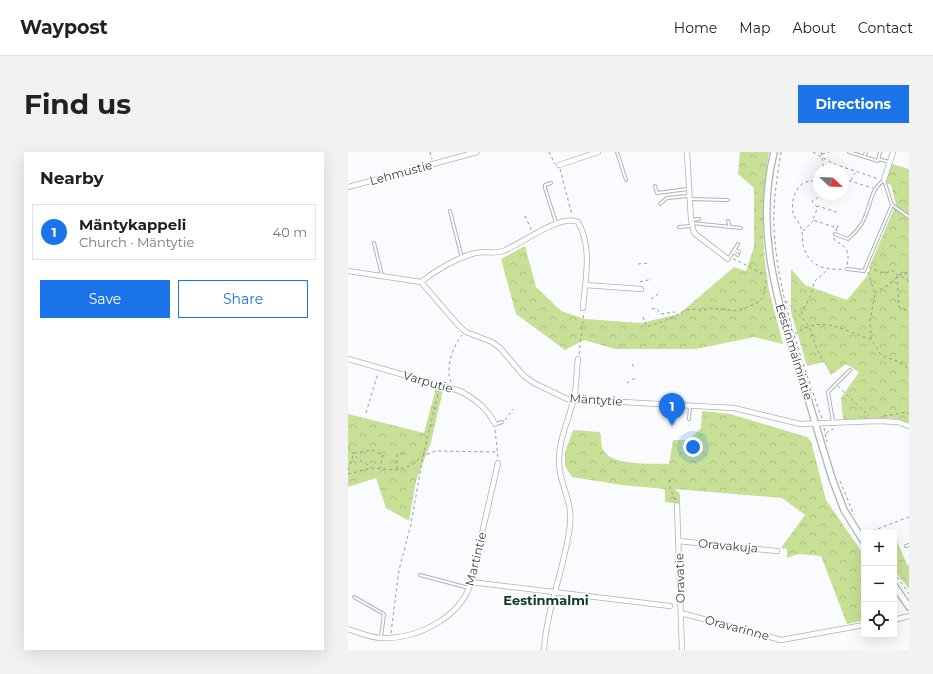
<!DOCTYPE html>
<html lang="en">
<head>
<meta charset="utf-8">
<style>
  body { margin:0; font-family:Montserrat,sans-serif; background:#f2f2f2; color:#202124 }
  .controls { position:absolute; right:12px; bottom:12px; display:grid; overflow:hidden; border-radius:0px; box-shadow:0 4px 16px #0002 }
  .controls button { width:36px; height:36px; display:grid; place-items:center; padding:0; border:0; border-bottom:1px solid #e0e0e0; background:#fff; color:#202124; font:20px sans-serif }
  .compass { position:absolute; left:465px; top:12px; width:36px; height:36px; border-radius:50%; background:#fff; box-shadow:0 4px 16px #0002; rotate:113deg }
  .you { position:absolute; left:345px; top:295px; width:14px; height:14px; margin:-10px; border:3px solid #fff; border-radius:50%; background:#1a73e8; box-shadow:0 0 0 6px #1a73e833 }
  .badge { display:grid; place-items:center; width:26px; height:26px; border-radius:50%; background:#1a73e8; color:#fff; font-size:13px; font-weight:700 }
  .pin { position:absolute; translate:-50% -33px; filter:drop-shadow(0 1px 2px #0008) }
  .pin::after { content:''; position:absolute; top:21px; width:14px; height:12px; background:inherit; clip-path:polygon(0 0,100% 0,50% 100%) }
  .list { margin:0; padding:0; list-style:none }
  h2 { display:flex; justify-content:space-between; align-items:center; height:52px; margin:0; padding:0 16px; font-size:17px }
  h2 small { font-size:13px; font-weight:400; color:#757577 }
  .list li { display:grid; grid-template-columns:26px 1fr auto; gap:12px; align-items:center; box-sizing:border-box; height:56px; margin:0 8px 8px; padding:0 8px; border:1px solid #e0e0e0; border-radius:0px }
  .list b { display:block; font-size:15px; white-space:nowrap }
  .list p { margin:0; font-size:13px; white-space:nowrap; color:#757577 }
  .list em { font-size:13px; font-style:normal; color:#757577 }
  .actions { display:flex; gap:8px; padding:12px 16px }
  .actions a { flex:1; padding:9px 0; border:1px solid #1a73e8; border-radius:0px; text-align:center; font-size:14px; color:#1a73e8 }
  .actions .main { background:#1a73e8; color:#fff }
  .icon { flex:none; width:22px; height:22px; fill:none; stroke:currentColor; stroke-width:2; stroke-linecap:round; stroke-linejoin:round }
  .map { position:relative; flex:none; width:561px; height:498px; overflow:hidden; border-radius:0px }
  header { display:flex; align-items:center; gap:24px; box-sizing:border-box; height:56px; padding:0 20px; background:#fff; border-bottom:1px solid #e0e0e0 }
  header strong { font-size:19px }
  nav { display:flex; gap:22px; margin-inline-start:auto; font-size:14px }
  .intro { display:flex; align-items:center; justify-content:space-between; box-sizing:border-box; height:96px; padding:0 24px }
  h1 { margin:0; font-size:28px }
  .button { padding:10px 18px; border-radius:0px; background:#1a73e8; color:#fff; font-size:14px; font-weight:700 }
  main { display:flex; gap:24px; padding:0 24px }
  aside { flex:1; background:#fff; border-radius:0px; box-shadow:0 4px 16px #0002 }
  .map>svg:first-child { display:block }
</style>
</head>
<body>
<header>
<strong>Waypost</strong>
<nav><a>Home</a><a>Map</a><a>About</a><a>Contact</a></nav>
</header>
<div class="intro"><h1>Find us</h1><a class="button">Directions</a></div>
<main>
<aside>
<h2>Nearby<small></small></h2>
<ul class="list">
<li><span class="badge">1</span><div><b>Mäntykappeli</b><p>Church · Mäntytie</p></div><em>40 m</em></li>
</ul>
<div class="actions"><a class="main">Save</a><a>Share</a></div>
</aside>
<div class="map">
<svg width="561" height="498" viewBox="0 0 561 498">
  <defs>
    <pattern id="forest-crowns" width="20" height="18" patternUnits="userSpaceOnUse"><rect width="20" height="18" fill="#c8e096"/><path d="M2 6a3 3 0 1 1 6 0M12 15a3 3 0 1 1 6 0" fill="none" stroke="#adc182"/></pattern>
  </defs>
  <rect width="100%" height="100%" fill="#fafbfe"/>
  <!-- forest -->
  <g fill="url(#forest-crowns)">
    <path d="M392,0H421C414,41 413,84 419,126C422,148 430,170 435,192L406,185L348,197H267L236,188L217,198L168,162L153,107L177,94L188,135L213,159L237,167L293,171L331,162L386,115L398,119L406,95V36L390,22Z"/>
    <polygon points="544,12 561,17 561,271 541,266 495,268 493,246 511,220 498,212 483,223 476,210 459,214 443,160 443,117 457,133 499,148 520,123 523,111 548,52 543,33 538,31"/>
    <polygon points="88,236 95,238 83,290 68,329 61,369 38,356 28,326 0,335 0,262 76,281"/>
    <path d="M354,259L382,262L459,285L463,289L478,348L516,403V468L499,472L473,404L450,402L439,406V397L433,396L457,363L434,346L327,337L332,342V352L317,350V337L274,333L224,325L217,314V300L225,278L252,280C253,285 253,291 254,296C262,315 303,311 321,312L325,288H340L353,276Z"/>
    <polygon points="546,382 559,413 561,413 561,437 546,418"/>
  </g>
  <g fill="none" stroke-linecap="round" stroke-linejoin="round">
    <defs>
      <g id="service">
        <polyline points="269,0 278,28"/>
        <polyline points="501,0 530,9 532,0"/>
        <polyline points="516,5 518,0"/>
        <polyline points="530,7 541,10"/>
        <polyline points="203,31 197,33 197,36 208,71"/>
        <polyline points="307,34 309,41 340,37"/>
        <polyline points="342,47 380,48"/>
        <polyline points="312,52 319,46 340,44"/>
        <polyline points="102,59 114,106"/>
        <polyline points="344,68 351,67"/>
        <polyline points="380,69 382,75"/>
        <polyline points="344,71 393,76"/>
        <polyline points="331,75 344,74"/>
        <path d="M487,82L500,87C507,81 513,75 516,67C523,53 522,38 536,28L544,53L561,65"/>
        <polyline points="26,91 34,123"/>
        <polyline points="387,98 391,100"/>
        <polyline points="385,100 390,103"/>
        <polyline points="381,106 390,92"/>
        <polyline points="499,117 516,119 544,53"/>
        <polyline points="341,267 342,254"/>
        <polyline points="485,270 480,240 502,218"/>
        <polyline points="148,272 154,270"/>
        <polyline points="558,394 561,393"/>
        <polyline points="72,423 121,436"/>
        <polyline points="6,445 36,462 33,485"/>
      </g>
      <g id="minor">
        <polyline points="339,0 343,68 346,81 380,107"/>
        <polyline points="211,13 250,0"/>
        <polyline points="536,28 545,0"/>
        <polyline points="0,35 129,0"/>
        <polyline points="0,119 73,130 111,174 118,180 144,190 152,196 176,224 186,231 219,247 386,256 452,272 531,269 550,270 561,274"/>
        <path d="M73,130C88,118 109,106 127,101C136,99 146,102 155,99C172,93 213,61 230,70C245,97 237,127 235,156"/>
        <polyline points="237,133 293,137"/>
        <path d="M0,207L112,239C127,247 139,256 147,272"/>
        <polyline points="329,353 334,498"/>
        <polyline points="330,389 429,399"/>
        <polyline points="123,430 322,454"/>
        <polyline points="333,461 433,488 516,473"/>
        <polyline points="546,468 561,464"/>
        <path d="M0,477C11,481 21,485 32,486C68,488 113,466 123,430L150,311"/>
        <path d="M196,498C199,454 217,416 222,373C225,347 210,331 211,308C211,287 221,267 226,246C229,234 228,220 230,207"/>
      </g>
      <g id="tertiary">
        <path d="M426,0C407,77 428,145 451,218C463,255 473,292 485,329L496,358L516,390"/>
        <polyline points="546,433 561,455"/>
      </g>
    </defs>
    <!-- service casing -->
    <use href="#service" stroke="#afb1b3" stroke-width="4"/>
    <!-- minor casing -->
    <use href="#minor" stroke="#afb1b3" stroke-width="6"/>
    <!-- tertiary casing -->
    <use href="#tertiary" stroke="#afb1b3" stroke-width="8"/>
    <!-- path -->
    <g stroke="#98989a" stroke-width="1" stroke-dasharray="3 3" stroke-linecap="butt">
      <polyline points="82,0 84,7"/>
      <polyline points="201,0 207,12"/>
      <path d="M433,0C429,25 425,50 426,76C429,141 453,206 474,267"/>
      <polyline points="465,0 486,12 531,27"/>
      <polyline points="473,0 476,18"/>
      <polyline points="474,2 481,0"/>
      <polyline points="212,17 224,63"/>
      <path d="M471,25L466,29C451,27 442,45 445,60C446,66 451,70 453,76C455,81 454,87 455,92C459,113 476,119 495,117"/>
      <polyline points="495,27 525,36"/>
      <polyline points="503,28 507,21"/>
      <polyline points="467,29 471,36"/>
      <polyline points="469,55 464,49 476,42"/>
      <polyline points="177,64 184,79"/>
      <polyline points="489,76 491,72"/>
      <polyline points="455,79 465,69"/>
      <polyline points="488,79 489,76 465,68 470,54 491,61"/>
      <path d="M486,86L487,89C499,94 502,101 499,113"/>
      <path d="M385,107C389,108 416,122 418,125"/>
      <polyline points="290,112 301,111"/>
      <path d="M521,115C528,118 536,124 544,118L549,123L559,127L561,131"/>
      <polyline points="520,120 527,142 522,168 523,187 533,203 551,210 561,217"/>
      <polyline points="549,124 551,155 561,160"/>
      <polyline points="292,130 304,127"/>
      <path d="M527,141C531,137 534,137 539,134C550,127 545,124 561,120"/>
      <polyline points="303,147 313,140"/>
      <polyline points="438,149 461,174 469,197 476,210"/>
      <polyline points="304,157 308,156 313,162 327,160"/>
      <polyline points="453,162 463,143 466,130 479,118"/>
      <polyline points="295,165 299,175 324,166 338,158 348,157 353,159 361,156 391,159 411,150 415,145 419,125"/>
      <path d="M447,182C475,162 493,178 522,187"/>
      <polyline points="231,202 236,160"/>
      <polyline points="284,212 286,216"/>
      <path d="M103,230C97,216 105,194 114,183"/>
      <polyline points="279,231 287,226"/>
      <polyline points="490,234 521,264"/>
      <polyline points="18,261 30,221"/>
      <polyline points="536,264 559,260 561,262"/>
      <polyline points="157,268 165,257"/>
      <polyline points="476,276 479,290"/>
      <polyline points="147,278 150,306"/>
      <polyline points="478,281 487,276"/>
      <polyline points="0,295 10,307 23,315"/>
      <polyline points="49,317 49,303 59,301"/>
      <polyline points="0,318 6,301 24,298 35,303 32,316"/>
      <polyline points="0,322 24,316 48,318 62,314 75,304 87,299 150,300"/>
      <polyline points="321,328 322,336 327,348"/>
      <polyline points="492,329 506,363"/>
      <polyline points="519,381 561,365"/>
      <polyline points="546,420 561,442"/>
      <polyline points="43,481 51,418 63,372 75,304 91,238"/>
    </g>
    <!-- service -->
    <use href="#service" stroke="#fff" stroke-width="2"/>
    <!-- minor -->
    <use href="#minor" stroke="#fff" stroke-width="4.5"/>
    <!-- tertiary -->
    <use href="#tertiary" stroke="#fff" stroke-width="5.5"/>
  </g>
  <g text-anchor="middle" stroke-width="3" stroke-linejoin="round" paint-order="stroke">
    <!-- street labels -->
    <g font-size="12" fill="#3c3c3d" stroke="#fff">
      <text transform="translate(53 21) rotate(-15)" y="4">Lehmustie</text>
      <text transform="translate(446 200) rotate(73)" y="4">Eestinmalmintie</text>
      <text transform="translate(80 230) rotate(16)" y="4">Varputie</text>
      <text transform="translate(248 248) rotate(4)" y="4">Mäntytie</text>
      <text transform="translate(380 394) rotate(5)" y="4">Oravakuja</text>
      <text transform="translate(128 407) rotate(-76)" y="4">Martintie</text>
      <text transform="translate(332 426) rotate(-92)" y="4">Oravatie</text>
      <text transform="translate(389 476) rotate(15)" y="4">Oravarinne</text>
    </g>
    <!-- neighbourhood labels -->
    <g font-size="13" font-weight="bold" fill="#0b3927" stroke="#fff">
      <text x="198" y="453">Eestinmalmi</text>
    </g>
  </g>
</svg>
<div class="controls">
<button>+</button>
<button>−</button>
<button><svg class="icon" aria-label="locate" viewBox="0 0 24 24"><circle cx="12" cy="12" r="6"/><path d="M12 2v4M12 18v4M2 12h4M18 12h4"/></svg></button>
</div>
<svg class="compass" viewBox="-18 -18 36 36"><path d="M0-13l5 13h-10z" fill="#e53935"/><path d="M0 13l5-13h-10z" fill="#757577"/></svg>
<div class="you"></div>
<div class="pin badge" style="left:324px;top:274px">1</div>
</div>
</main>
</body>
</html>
